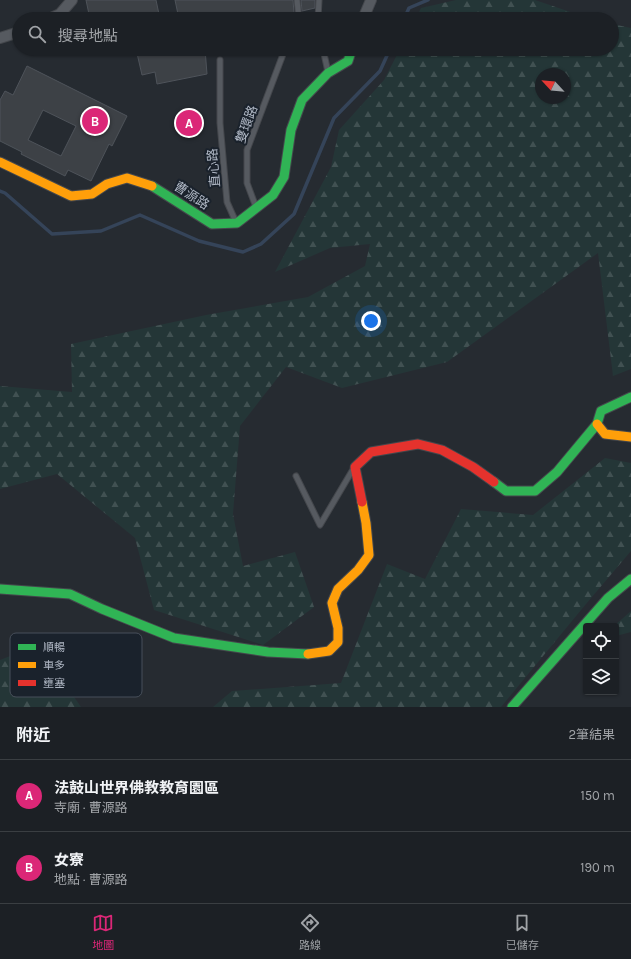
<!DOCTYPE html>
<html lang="zh-TW">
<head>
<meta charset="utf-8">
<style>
  body { margin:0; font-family:Karla,"Noto Sans TC",sans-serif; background:#292d32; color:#f1f3f6 }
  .controls { position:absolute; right:12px; bottom:12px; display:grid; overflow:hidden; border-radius:4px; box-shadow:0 1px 3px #0004 }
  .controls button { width:36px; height:36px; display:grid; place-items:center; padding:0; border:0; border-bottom:1px solid #3a3e42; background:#1c2025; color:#f1f3f6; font:20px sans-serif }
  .compass { position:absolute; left:535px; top:68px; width:36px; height:36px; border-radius:50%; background:#1c2025; box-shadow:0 1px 3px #0004; rotate:296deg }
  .you { position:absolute; left:371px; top:321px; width:14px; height:14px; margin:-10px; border:3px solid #fff; border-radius:50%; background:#1a73e8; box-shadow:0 0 0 6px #1a73e833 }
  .badge { display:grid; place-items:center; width:26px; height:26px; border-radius:50%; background:#db2777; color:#fff; font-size:13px; font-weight:700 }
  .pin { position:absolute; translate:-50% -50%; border:2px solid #fff; box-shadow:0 1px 4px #0006 }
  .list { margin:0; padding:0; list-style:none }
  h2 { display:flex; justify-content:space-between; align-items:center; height:52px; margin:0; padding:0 16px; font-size:17px }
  h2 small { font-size:13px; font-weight:400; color:#a0a3a7 }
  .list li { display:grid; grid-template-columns:26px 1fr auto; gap:12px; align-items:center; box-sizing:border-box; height:72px; padding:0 16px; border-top:1px solid #3a3e42 }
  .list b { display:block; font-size:15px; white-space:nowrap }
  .list p { margin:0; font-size:13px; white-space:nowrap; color:#a0a3a7 }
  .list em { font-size:13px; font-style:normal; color:#a0a3a7 }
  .icon { flex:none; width:22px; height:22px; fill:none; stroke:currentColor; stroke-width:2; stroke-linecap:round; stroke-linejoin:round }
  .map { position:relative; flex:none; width:631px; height:707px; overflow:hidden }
  .search { position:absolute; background:#1c2025; box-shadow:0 1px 3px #0004; left:12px; right:12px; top:12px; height:44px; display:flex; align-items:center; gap:10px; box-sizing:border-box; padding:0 14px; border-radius:22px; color:#a0a3a7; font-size:15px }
  .sheet { height:196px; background:#1c2025 }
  nav { display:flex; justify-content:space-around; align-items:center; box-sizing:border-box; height:56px; border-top:1px solid #3a3e42; background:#1c2025; font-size:11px; color:#a0a3a7 }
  nav a { display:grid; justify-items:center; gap:2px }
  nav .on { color:#db2777 }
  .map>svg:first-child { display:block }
</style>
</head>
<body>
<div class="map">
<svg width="631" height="707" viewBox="0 0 631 707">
  <defs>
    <pattern id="forest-firs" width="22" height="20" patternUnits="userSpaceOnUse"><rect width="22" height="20" fill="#243637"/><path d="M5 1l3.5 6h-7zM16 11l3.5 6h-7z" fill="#415152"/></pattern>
  </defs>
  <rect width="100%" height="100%" fill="#262b31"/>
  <!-- forest -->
  <g fill="url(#forest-firs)" fill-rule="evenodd">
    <polygon points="456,0 535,0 591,19 416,19 421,8"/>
    <path d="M612,24L631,28V369L613,376L598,253L447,362L342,388L286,367L240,426L233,514L243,566L295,552L314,607L263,645L154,610L135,538L57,474L0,489V386L72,392L71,344L206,315L308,297L365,266L370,244L330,248L275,272L331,167L339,130L384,80L400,49H612ZM541,74H565V98H541Z"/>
    <polygon points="605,458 631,463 631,551 586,604 501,707 213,707 232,691 341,683 387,564 425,579 461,509 533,515"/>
    <polygon points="631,611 631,632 616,636 616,626 614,626"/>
    <polygon points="38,645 81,707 0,707 0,660"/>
  </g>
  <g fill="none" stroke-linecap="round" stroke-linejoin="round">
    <!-- stream -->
    <g stroke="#354459" stroke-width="3.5">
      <polyline points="404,19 409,8 428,0"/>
      <polyline points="0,191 5,193 52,234 101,231 140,215 199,241 243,252 261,244 294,214 334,118 380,71 390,49"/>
    </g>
  </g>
  <!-- building -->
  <g fill="#3d4146" stroke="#4e535a" fill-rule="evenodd">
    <polygon points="86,0 156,0 160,19 90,19"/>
    <polygon points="175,0 293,0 294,13 282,15 283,19 243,19 242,17 233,19 179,19"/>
    <polygon points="301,0 315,0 315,8 302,11"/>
    <polygon points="136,49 205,49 207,74 157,84 155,72 142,75"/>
    <path d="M27,66L127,116L112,146L109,144L91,181L68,170L65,176L21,154L22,152L0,141V100L5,91L13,95ZM43,110L76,126L61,156L28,140Z"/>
  </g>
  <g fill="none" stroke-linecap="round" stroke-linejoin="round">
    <defs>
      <g id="lane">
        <polyline points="297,0 299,19"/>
        <polyline points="318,19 319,0"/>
        <polyline points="323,49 328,72"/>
        <polyline points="220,60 220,123 227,202 235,220"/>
        <polyline points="256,207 247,183 247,150 285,49"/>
        <polyline points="296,476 320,525 352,471"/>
      </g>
      <g id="street">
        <polyline points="49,19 60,14 72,0"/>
        <polyline points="363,19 371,0"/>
        <polyline points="0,38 19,32"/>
      </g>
      <g id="fast">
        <polyline points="152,186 212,224 237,223 273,195 284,177 291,130 302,100 328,73 348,61 352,49"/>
        <polyline points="494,482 506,491 535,491 557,472 597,424 601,411 631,397"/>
        <polyline points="0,589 70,594 102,609 174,638 268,652 308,654"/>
        <polyline points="512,707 608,598 631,579"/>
      </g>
      <g id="slow">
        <polyline points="0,162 71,196 92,194 107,184 127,178 152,186"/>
        <polyline points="597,424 605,434 631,437"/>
        <polyline points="308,654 329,651 338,642 338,628 332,603 338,589 358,570 369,555 366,523 362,502"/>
      </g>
      <polyline id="jam" points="362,502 355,467 371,452 418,444 442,450 473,467 494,482"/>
    </defs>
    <!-- lane casing -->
    <use href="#lane" stroke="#44474c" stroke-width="7"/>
    <!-- street casing -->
    <use href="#street" stroke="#44474c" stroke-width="12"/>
    <!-- fast casing -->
    <use href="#fast" stroke="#44474c" stroke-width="11"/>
    <!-- slow casing -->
    <use href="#slow" stroke="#44474c" stroke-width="11"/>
    <!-- jam casing -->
    <use href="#jam" stroke="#44474c" stroke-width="11"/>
    <!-- lane -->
    <use href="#lane" stroke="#565a60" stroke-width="5"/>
    <!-- street -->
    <use href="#street" stroke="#565a60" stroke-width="10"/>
    <!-- fast -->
    <use href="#fast" stroke="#30b455" stroke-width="9"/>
    <!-- slow -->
    <use href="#slow" stroke="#ff9f0a" stroke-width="9"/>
    <!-- jam -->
    <use href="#jam" stroke="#e5322d" stroke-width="9"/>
  </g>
  <g text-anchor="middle" stroke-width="4" stroke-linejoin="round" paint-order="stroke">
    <!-- street labels -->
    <g font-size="13" fill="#afb7c4" stroke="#1a222c">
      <text transform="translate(246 124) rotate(-70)" y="5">雙環路</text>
      <text transform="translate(213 168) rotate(-95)" y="5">直心路</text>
      <text transform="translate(192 195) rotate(33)" y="5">曹源路</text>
    </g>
  </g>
  <!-- legend -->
  <rect x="10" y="633" width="132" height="64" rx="6" fill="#1a222c" stroke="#474f5a" stroke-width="1"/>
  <rect x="18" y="644" width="18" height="6" fill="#30b455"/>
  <rect x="18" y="662" width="18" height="6" fill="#ff9f0a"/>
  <rect x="18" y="680" width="18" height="6" fill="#e5322d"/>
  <g font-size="11" fill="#afb7c4">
    <text x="43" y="651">順暢</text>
    <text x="43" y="669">車多</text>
    <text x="43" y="687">壅塞</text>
  </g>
</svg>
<div class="controls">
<button><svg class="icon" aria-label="locate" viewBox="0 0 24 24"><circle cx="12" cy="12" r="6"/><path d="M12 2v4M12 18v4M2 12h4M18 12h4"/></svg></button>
<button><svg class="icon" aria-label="layers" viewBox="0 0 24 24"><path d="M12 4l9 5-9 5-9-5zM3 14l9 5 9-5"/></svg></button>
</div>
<svg class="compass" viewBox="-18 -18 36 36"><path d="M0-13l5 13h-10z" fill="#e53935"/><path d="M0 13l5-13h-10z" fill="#a0a3a7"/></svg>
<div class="you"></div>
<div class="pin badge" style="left:189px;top:123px">A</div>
<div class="pin badge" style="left:95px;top:121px">B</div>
<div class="search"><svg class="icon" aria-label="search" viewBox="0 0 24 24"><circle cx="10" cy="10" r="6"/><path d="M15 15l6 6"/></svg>搜尋地點</div>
</div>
<section class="sheet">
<h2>附近<small>2筆結果</small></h2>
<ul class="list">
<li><span class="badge">A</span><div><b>法鼓山世界佛教教育園區</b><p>寺廟 · 曹源路</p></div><em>150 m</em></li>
<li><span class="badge">B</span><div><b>女寮</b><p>地點 · 曹源路</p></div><em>190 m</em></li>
</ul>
</section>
<nav>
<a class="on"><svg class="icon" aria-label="map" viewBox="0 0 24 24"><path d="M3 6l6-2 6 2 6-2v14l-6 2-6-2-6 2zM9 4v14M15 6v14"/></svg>地圖</a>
<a><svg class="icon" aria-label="directions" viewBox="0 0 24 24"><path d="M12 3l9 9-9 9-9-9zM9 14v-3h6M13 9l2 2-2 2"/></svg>路線</a>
<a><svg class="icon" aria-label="saved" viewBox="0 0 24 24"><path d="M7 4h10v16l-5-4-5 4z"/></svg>已儲存</a>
</nav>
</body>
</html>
